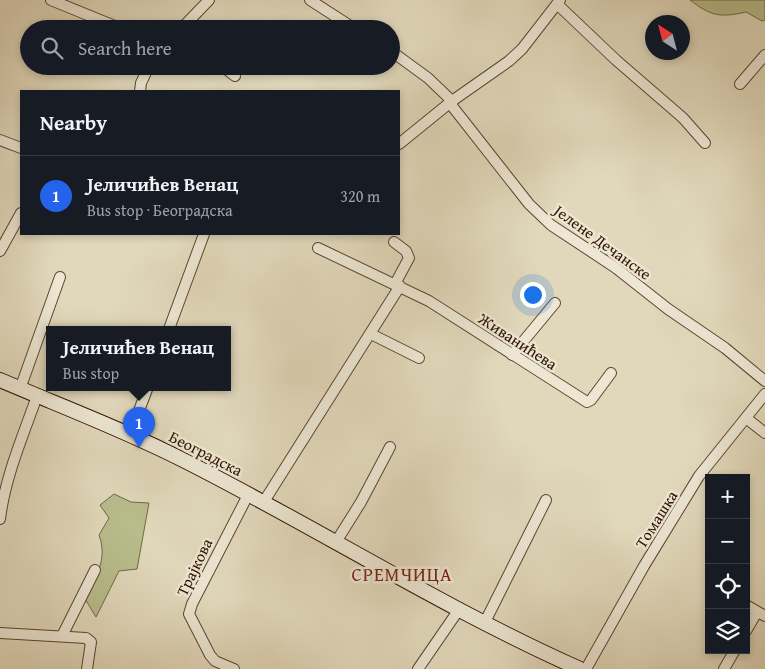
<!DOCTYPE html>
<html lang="en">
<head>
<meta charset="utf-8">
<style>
  body { margin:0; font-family:"Gentium Book Plus",serif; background:#20242c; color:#f1f3f6 }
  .controls { position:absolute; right:15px; bottom:15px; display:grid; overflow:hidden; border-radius:0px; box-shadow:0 2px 8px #0003 }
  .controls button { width:45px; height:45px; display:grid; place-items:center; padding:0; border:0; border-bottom:1px solid #363941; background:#171b24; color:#f1f3f6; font:25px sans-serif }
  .compass { position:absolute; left:645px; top:15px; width:45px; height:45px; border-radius:50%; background:#171b24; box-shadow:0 2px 8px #0003; rotate:324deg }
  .you { position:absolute; left:532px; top:294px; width:18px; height:18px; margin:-12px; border:4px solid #fff; border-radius:50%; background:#1a73e8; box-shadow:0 0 0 8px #1a73e833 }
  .badge { display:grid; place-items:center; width:32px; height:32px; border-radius:50%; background:#2563eb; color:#fff; font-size:16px; font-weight:700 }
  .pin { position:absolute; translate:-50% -41px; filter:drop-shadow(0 1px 2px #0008) }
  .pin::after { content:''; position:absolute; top:26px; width:18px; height:15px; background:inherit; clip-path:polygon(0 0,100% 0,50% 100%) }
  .popup { position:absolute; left:46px; top:326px; width:185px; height:65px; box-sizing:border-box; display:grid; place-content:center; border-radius:0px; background:#171b24; filter:drop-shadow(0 1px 4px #0005); font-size:16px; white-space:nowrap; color:#9ea1a6 }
  .popup b { font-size:19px; color:#f1f3f6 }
  .popup::after { content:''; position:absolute; left:50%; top:100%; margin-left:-10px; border:10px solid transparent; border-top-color:#171b24 }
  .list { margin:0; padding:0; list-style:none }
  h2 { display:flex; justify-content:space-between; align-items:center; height:65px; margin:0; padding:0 20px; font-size:21px }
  h2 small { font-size:16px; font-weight:400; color:#9ea1a6 }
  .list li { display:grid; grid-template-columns:32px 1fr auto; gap:15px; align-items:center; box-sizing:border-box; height:80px; padding:0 20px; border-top:1px solid #363941 }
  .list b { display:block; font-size:19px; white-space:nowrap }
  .list p { margin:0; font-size:16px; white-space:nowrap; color:#9ea1a6 }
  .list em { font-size:16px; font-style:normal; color:#9ea1a6 }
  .icon { flex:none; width:28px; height:28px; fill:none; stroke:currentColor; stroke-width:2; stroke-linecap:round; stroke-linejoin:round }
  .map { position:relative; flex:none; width:765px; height:669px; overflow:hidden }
  .search { position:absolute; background:#171b24; box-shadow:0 2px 8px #0003; left:20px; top:20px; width:380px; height:55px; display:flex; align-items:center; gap:12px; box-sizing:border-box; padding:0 18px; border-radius:28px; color:#9ea1a6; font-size:19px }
  .panel { position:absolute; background:#171b24; box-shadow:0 2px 8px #0003; left:20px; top:90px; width:380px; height:145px; border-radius:0px }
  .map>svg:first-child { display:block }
</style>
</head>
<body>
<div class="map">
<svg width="765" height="669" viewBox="0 0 765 669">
  <rect width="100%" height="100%" fill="#e1d8bb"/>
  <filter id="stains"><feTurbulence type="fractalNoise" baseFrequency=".004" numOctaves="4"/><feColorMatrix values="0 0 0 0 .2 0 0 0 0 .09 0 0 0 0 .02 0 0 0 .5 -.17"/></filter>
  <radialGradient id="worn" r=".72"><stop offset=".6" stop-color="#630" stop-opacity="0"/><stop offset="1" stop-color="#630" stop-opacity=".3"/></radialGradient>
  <!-- green -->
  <g fill="#b8bd8c" stroke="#746846">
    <path d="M690,0H765V20L762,21L746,12C720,18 711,16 690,0Z"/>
    <path d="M114,494L131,502L149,503L137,569L119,571L96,617L85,599C96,576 108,560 99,535L109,518L100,505Z"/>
  </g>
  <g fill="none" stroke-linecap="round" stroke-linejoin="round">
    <defs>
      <g id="street">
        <polyline points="51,0 122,29"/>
        <polyline points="310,0 355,29"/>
        <polyline points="557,4 616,60 683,118 705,143"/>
        <polyline points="181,29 209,0"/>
        <polyline points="391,51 428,78 452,101"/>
        <polyline points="222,66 235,76"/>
        <polyline points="740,84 765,55"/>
        <polyline points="140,91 141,83 149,66"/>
        <polyline points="452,101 452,106 529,204 551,225 616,268 668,309 725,348 765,381"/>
        <polyline points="0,140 21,148"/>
        <polyline points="399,144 452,101 509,61 522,49 560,0"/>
        <polyline points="394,242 406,251 409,258 395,284"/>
        <polyline points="318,248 429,301 587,402 591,400 611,373"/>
        <polyline points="0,251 21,213"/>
        <polyline points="169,329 204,234"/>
        <polyline points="371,334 419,358"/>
        <polyline points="512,355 555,303"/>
        <polyline points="20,389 60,277"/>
        <polyline points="746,418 765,433"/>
        <polyline points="130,434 148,387"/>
        <polyline points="263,503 400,286"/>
        <path d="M0,519C5,477 23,436 37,396"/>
        <polyline points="336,542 361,502 390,447"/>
        <polyline points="746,605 765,616"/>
        <polyline points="485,622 546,500"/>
        <polyline points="746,631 757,612"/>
        <polyline points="0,633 86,638 91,642 87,669"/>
        <polyline points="62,636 95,570"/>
        <polyline points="234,669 215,661 210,655 189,614 192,604 248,495"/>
        <polyline points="418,669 460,608"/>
        <polyline points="586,669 644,566 699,476 765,394"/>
        <polyline points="724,669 735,650"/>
      </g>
      <path id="secondary" d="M0,380C63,407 127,431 187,462C319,529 445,609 580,669"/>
    </defs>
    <!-- street casing -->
    <use href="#street" stroke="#5d452f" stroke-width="12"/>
    <!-- secondary casing -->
    <use href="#secondary" stroke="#311400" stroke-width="16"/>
    <!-- street -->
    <use href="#street" stroke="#ece6d3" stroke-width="10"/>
    <!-- secondary -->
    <use href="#secondary" stroke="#ece6d3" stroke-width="14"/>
  </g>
  <g text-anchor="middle" stroke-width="5" stroke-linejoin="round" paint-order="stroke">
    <!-- street labels -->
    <g font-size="16" fill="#311400" stroke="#ece6d3">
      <text transform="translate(603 242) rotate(36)" y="6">Јелене Дечанске</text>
      <text transform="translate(518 341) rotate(33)" y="6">Живанићева</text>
      <text transform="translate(206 453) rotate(27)" y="6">Београдска</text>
      <text transform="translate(656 519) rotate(-58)" y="6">Томашка</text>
      <text transform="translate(194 567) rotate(-64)" y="6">Трајкова</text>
    </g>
    <!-- quarter labels -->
    <g font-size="19" letter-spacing="1" fill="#7a1f14" stroke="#ece6d3">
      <text x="402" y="581">СРЕМЧИЦА</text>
    </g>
  </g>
  <rect width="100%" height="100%" filter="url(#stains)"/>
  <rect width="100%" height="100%" fill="url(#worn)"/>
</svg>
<div class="controls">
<button>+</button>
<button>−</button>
<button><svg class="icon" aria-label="locate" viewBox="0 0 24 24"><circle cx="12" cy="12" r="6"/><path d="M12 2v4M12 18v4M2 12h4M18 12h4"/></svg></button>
<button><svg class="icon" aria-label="layers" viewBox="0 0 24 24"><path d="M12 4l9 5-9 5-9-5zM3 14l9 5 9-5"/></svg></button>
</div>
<svg class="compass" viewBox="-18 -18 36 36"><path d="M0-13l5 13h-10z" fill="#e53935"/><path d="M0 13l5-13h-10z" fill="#9ea1a6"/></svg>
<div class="you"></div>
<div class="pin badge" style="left:139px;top:448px">1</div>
<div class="popup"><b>Јеличићев Венац</b>Bus stop</div>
<div class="search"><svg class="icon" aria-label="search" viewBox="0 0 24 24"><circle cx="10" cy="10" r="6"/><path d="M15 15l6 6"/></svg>Search here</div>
<section class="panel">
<h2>Nearby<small></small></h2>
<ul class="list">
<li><span class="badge">1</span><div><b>Јеличићев Венац</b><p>Bus stop · Београдска</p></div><em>320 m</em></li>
</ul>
</section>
</div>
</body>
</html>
